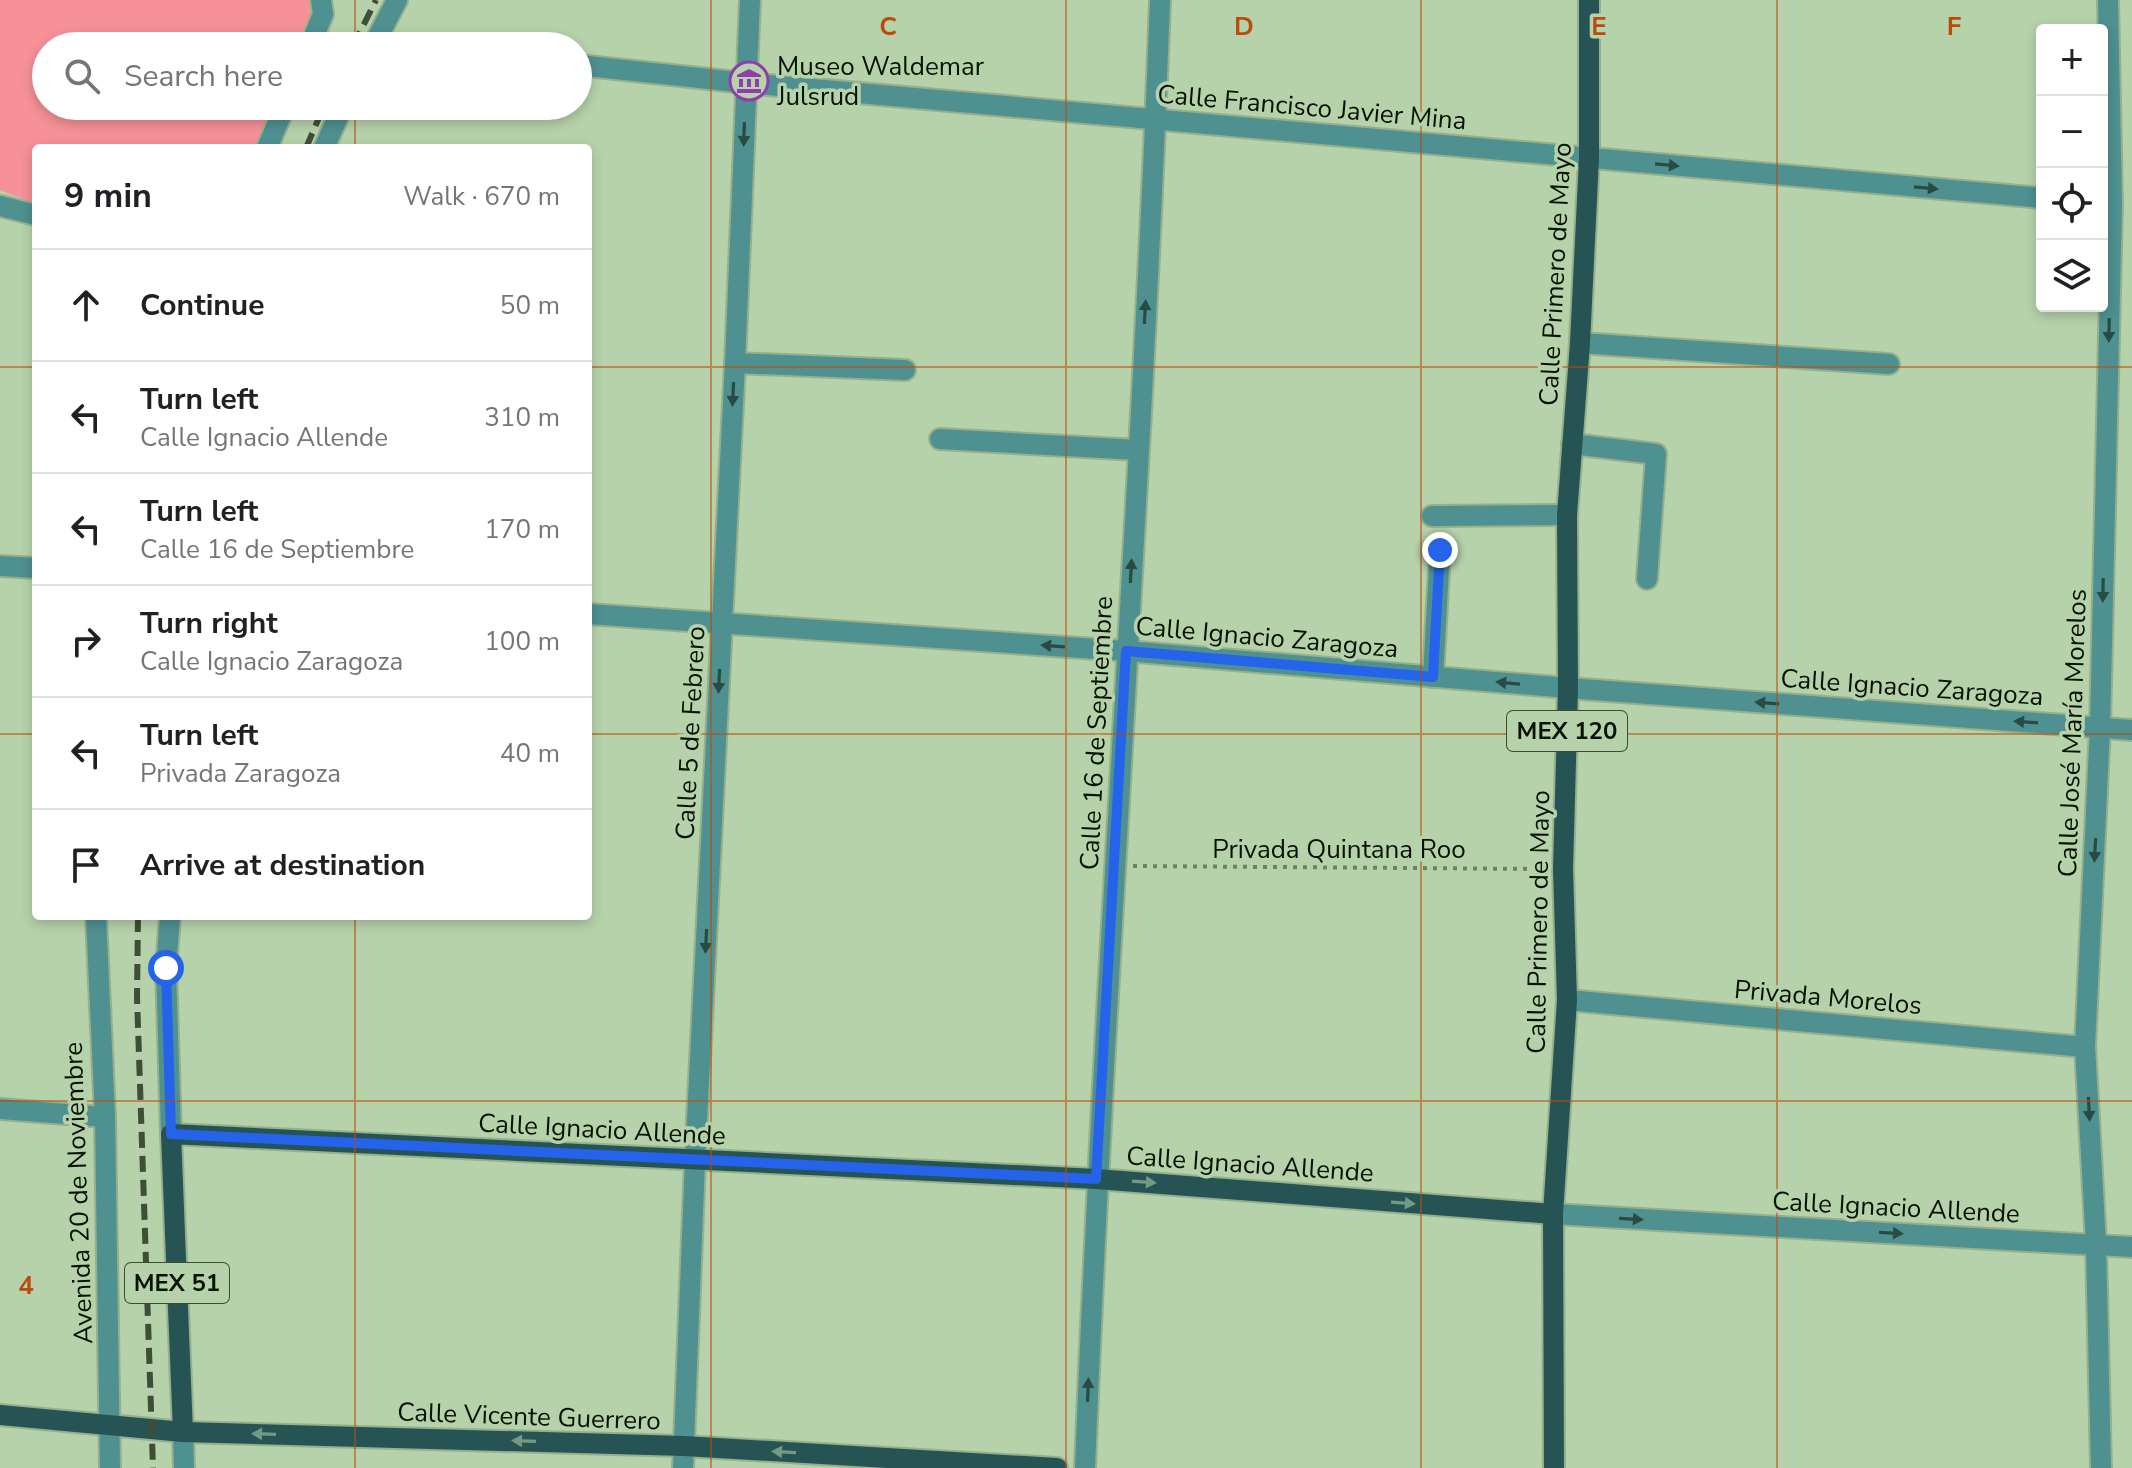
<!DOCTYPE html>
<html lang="en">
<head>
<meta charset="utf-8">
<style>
  body { margin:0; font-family:"Nunito Sans",sans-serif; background:#f2f2f2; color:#202124 }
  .controls { position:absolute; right:24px; top:24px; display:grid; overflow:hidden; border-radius:8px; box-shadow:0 4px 12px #0003 }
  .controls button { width:72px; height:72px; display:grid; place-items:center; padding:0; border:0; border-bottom:2px solid #e0e0e0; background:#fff; color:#202124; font:40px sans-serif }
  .stop { position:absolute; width:24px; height:24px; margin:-18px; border:6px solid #2563eb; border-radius:50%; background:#fff }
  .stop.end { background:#2563eb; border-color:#fff; box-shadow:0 2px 8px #0008 }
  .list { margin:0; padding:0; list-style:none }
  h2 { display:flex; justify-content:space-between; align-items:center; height:104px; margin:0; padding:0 32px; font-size:34px }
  h2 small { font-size:26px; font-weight:400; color:#757577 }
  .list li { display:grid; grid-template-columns:52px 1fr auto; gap:24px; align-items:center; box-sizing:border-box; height:112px; padding:0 32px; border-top:2px solid #e0e0e0 }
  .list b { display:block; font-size:30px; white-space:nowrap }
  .list p { margin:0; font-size:26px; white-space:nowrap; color:#757577 }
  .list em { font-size:26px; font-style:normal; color:#757577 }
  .icon { flex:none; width:44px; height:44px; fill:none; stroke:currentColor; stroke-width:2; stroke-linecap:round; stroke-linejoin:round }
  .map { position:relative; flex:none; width:2132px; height:1468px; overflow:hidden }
  .search { position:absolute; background:#fff; box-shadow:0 4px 12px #0003; left:32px; top:32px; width:560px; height:88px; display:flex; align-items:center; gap:20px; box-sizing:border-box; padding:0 28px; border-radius:44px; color:#757577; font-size:30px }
  .panel { position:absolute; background:#fff; box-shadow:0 4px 12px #0003; left:32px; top:144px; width:560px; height:776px; border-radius:8px }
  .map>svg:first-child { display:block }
</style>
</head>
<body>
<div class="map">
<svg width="2132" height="1468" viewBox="0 0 2132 1468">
  <rect width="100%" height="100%" fill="#b6d2aa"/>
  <!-- green -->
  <polygon fill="#f59197" points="0,0 312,0 314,10 301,46 46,46 46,106 278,106 262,148 36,148 36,204 0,190"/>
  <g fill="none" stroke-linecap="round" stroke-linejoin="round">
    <defs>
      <g id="minor">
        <polyline points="375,43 401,46"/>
        <polyline points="310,46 323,14 321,0"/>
        <polyline points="373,46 397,0"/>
        <polyline points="578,65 746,83 2042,198"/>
        <polyline points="267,148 285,106"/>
        <polyline points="324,148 343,106"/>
        <polyline points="0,206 36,215"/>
        <polyline points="1580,343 1889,364"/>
        <polyline points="735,363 905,370"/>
        <polyline points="940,439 1138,450"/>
        <polyline points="1572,444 1656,454 1647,579"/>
        <polyline points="1432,516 1567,515"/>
        <polyline points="0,566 36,568"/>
        <polyline points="588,614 1126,651 1568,688 2132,730"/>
        <polyline points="1433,677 1440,550"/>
        <polyline points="96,916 105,1117 110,1468"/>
        <polyline points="170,916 166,968 171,1134"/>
        <polyline points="1567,1000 2085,1047"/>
        <polyline points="0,1109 105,1117"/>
        <polyline points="1553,1214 2132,1247"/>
        <polyline points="183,1432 184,1468"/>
        <polyline points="683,1468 695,1160 735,363 750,0"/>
        <path d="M1085,1468C1104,978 1142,490 1160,0"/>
        <polyline points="2101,1468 2096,1244 2085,1047 2100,727 2112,204 2108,0"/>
      </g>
      <g id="major">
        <polyline points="0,1415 183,1432 684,1446 1057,1468"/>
        <polyline points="183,1432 171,1134 1096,1179 1553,1214"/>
        <polyline points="1554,1468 1553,1214 1567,1000 1563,869 1568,688 1567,515 1580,343 1589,158 1589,0"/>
      </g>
    </defs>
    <!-- minor casing -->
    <use href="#minor" stroke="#97b08c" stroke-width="24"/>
    <!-- major casing -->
    <use href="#major" stroke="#97b08c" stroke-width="24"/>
    <!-- path -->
    <polyline stroke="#6d8164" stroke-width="4" stroke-dasharray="4 6" stroke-linecap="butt" points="1133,866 1544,869"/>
    <!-- minor -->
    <use href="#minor" stroke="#4f9091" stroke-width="20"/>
    <!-- major -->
    <use href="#major" stroke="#265455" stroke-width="20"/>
    <!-- rail -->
    <g stroke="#3f4e38" stroke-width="6" stroke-dasharray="16 8" stroke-linecap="butt">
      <polyline points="353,46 376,0"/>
      <polyline points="306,148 324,106"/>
      <polyline points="138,916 137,997 153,1468"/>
    </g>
  </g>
  <!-- one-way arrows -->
  <defs><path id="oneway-solid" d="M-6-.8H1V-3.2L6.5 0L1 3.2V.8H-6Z" transform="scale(2)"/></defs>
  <g fill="#284b44">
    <use href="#oneway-solid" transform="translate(744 134) rotate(92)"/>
    <use href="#oneway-solid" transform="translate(1667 165) rotate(5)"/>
    <use href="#oneway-solid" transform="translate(1926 188) rotate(5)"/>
    <use href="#oneway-solid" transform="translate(1145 312) rotate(-87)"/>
    <use href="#oneway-solid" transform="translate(2109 330) rotate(91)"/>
    <use href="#oneway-solid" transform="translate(733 394) rotate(93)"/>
    <use href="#oneway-solid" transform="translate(1131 571) rotate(-87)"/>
    <use href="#oneway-solid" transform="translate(2103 590) rotate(91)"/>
    <use href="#oneway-solid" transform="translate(1053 646) rotate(-176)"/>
    <use href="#oneway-solid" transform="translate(719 681) rotate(93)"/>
    <use href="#oneway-solid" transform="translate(1508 683) rotate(-175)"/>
    <use href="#oneway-solid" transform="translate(1767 703) rotate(-176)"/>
    <use href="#oneway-solid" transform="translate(2026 722) rotate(-176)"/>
    <use href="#oneway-solid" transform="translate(2095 850) rotate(93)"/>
    <use href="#oneway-solid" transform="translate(706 941) rotate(93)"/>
    <use href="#oneway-solid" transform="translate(2089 1109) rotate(87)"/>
    <use href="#oneway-solid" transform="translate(1631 1219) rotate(3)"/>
    <use href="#oneway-solid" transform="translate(1891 1233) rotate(3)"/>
    <use href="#oneway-solid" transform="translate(1088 1390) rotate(-88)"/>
  </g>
  <g fill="#759984">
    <use href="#oneway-solid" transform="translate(1144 1182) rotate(4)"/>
    <use href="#oneway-solid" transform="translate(1403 1203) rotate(4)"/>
    <use href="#oneway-solid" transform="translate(264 1434) rotate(-178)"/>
    <use href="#oneway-solid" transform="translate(524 1441) rotate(-178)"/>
    <use href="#oneway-solid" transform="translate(784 1452) rotate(-177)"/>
  </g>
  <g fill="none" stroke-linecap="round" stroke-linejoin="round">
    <!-- route -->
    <polyline stroke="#2563eb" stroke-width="10" points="166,968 171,1134 1096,1179 1126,651 1433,677 1440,550"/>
  </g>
  <!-- grid -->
  <path fill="none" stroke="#bb4b0b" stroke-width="2" stroke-opacity="0.55" d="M355,0V46M711,0V1468M1066,0V1468M1421,0V1468M1777,0V1468M355,106V148M0,367H36M588,367H2132M0,734H36M588,734H2132M355,916V1468M0,1101H2132"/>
  <!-- icons -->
  <defs>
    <symbol id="museum-ring" viewBox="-11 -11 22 22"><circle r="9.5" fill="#b6d2aa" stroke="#8f3dac" stroke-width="1.5"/><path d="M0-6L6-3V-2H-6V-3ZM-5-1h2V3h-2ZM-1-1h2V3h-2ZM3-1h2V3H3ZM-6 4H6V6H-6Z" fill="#8f3dac"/></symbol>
  </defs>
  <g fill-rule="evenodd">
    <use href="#museum-ring" x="727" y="59" width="44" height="44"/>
  </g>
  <g text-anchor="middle" stroke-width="7" stroke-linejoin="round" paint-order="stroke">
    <!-- shield labels -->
    <g fill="#b6d2aa" stroke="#3d4c36" stroke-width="2">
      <rect x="1507" y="711" width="120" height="40" rx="6"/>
      <rect x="125" y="1263" width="104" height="40" rx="6"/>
    </g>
    <g font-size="24" font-weight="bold" fill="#091305">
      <text x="1567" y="739">MEX 120</text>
      <text x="177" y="1291">MEX 51</text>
    </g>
    <!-- poi labels -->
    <g font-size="26" fill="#091305" stroke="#b6d2aa" text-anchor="start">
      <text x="777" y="75">Museo Waldemar<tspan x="777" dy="30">Julsrud</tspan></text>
    </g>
    <!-- street labels -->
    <g font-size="26" fill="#091305" stroke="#b6d2aa">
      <text transform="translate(1312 107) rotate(5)" y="9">Calle Francisco Javier Mina</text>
      <text transform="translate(1555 274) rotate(-87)" y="9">Calle Primero de Mayo</text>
      <text transform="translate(1267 637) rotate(5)" y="9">Calle Ignacio Zaragoza</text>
      <text transform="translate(1912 687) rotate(4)" y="9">Calle Ignacio Zaragoza</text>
      <text transform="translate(690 733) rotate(-87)" y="9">Calle 5 de Febrero</text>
      <text transform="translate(1096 733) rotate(-87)" y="9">Calle 16 de Septiembre</text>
      <text transform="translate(2072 733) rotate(-88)" y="9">Calle José María Morelos</text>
      <text x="1339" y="858">Privada Quintana Roo</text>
      <text transform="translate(1538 922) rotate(-89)" y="9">Calle Primero de Mayo</text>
      <text transform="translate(1828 997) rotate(5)" y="9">Privada Morelos</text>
      <text transform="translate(602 1129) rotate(3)" y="9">Calle Ignacio Allende</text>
      <text transform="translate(1250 1164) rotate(4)" y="9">Calle Ignacio Allende</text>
      <text transform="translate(78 1193) rotate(-92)" y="9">Avenida 20 de Noviembre</text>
      <text transform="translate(1896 1207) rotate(3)" y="9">Calle Ignacio Allende</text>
      <text transform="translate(529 1416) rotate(2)" y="9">Calle Vicente Guerrero</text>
    </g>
  </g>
  <g font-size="26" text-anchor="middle" font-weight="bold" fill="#bb4b0b" stroke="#b6d2aa" stroke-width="7" stroke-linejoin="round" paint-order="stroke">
    <text x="888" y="35">C</text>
    <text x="1244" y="35">D</text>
    <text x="1599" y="35">E</text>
    <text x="1954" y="35">F</text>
    <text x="26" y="1294">4</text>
  </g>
</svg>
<div class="controls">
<button>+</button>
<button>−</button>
<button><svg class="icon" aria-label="locate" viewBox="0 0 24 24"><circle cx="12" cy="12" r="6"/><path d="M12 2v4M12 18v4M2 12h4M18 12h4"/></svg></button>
<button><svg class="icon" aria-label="layers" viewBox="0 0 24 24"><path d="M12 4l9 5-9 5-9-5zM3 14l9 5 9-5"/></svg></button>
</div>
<div class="stop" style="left:166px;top:968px"></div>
<div class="stop end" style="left:1440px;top:550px"></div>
<div class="search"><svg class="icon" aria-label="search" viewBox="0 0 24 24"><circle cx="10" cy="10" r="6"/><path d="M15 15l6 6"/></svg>Search here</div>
<section class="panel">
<h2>9 min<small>Walk · 670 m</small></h2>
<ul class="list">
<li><svg class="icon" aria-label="ahead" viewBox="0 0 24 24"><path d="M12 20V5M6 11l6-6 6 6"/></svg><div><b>Continue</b></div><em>50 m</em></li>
<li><svg class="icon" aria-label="left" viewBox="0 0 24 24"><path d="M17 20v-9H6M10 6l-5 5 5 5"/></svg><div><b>Turn left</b><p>Calle Ignacio Allende</p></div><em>310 m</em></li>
<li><svg class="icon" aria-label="left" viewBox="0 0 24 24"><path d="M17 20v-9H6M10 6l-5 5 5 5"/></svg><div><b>Turn left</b><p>Calle 16 de Septiembre</p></div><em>170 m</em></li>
<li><svg class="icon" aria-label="right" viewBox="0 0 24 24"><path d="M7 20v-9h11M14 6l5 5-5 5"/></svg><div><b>Turn right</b><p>Calle Ignacio Zaragoza</p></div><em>100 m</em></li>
<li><svg class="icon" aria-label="left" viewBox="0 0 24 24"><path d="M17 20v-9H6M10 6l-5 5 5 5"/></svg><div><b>Turn left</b><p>Privada Zaragoza</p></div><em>40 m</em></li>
<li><svg class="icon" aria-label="arrive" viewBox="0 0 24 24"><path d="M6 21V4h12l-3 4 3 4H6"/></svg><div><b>Arrive at destination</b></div></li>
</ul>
</section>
</div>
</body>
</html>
